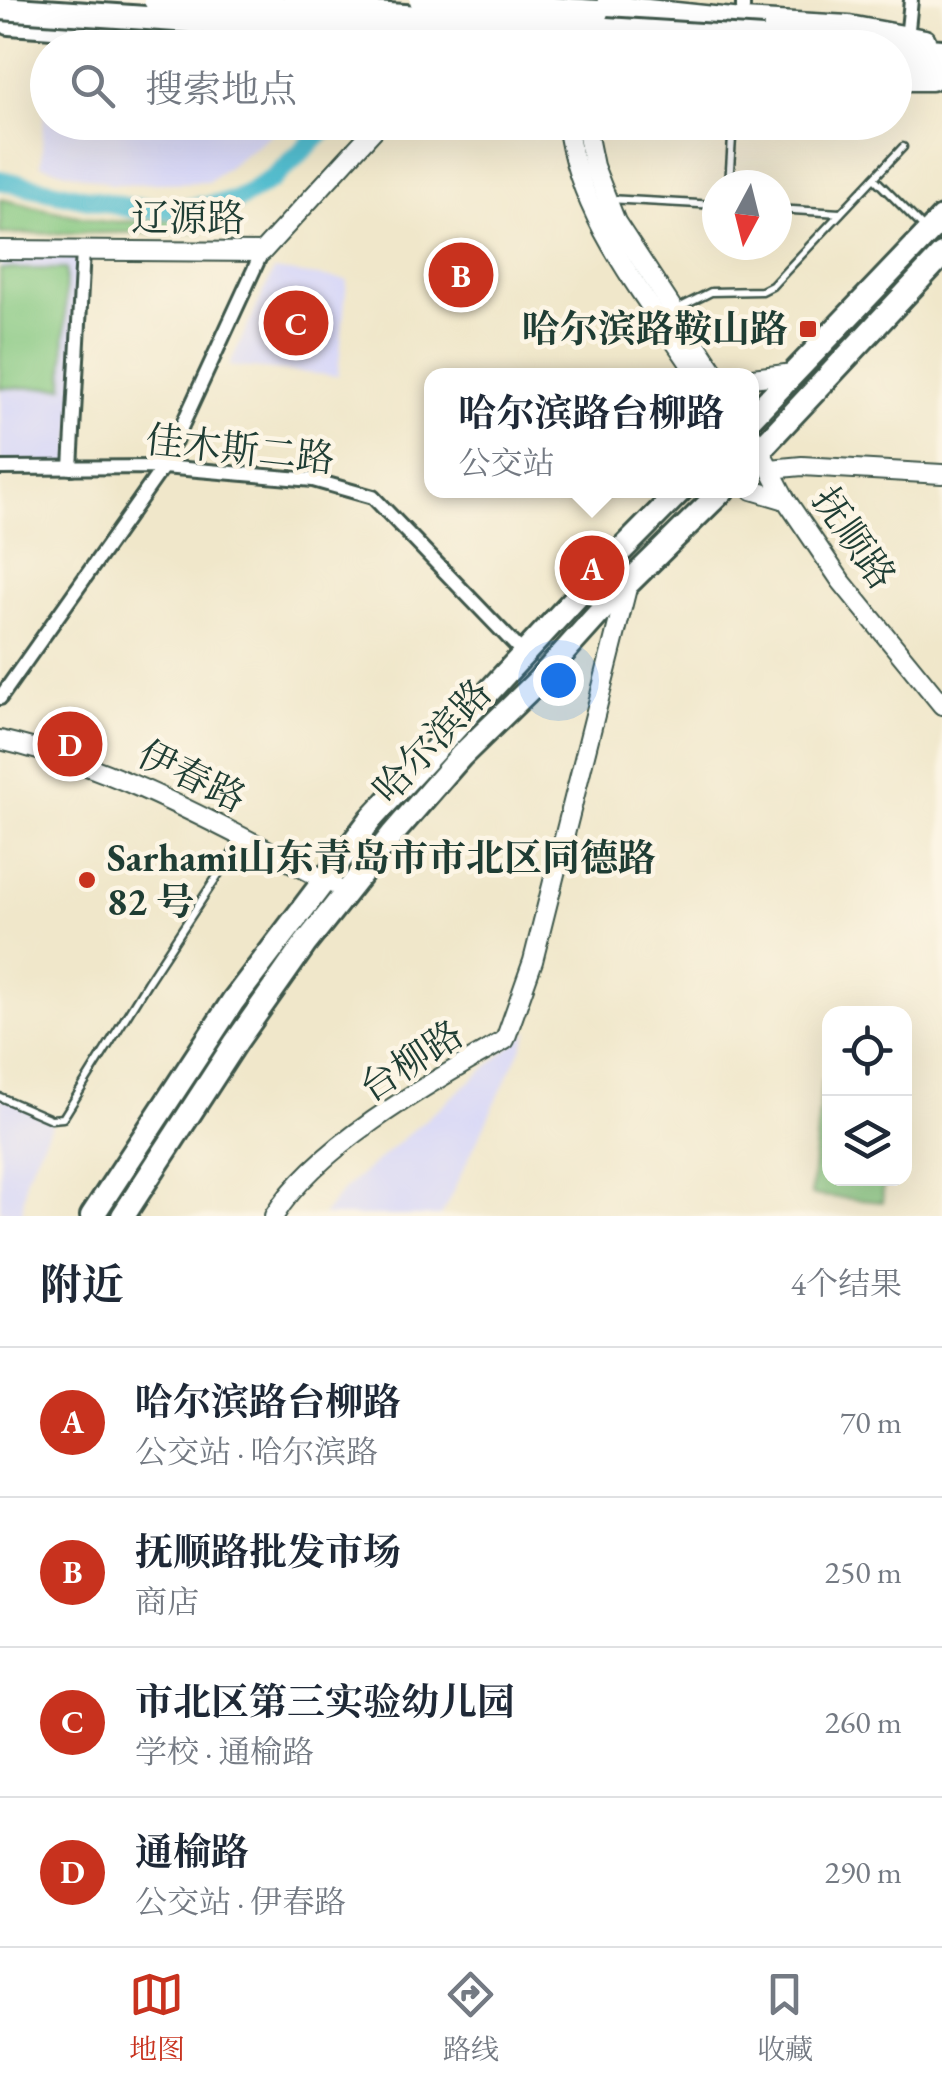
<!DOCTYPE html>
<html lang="zh">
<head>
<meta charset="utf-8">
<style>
  body { margin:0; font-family:"EB Garamond","Noto Serif SC",serif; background:#f2f2f3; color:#1f2937 }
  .controls { position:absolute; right:30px; bottom:30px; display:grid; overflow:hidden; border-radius:20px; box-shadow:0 10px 40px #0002 }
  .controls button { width:90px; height:90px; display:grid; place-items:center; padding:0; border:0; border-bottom:2px solid #e0e1e3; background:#fff; color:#1f2937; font:50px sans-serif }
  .compass { position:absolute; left:702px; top:170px; width:90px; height:90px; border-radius:50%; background:#fff; box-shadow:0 10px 40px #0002; rotate:187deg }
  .you { position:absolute; left:558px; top:680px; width:35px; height:35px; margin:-25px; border:8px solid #fff; border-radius:50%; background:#1a73e8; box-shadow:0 0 0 15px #1a73e833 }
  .badge { display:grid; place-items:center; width:65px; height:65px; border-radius:50%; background:#c8321e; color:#fff; font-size:32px; font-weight:700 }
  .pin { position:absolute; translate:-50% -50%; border:5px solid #fff; box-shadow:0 2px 10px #0006 }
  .popup { position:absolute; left:424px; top:368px; width:335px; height:130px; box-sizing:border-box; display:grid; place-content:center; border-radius:20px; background:#fff; filter:drop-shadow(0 2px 8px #0005); font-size:32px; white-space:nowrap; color:#747a83 }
  .popup b { font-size:38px; color:#1f2937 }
  .popup::after { content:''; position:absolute; left:50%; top:100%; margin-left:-20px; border:20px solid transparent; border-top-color:#fff }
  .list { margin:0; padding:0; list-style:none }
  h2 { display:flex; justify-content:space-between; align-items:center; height:130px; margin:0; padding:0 40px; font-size:42px }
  h2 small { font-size:32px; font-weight:400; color:#747a83 }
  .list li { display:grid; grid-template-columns:65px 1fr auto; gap:30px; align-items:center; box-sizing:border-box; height:150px; padding:0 40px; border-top:2px solid #e0e1e3 }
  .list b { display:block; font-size:38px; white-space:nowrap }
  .list p { margin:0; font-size:32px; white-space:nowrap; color:#747a83 }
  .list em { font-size:32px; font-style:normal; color:#747a83 }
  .icon { flex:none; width:55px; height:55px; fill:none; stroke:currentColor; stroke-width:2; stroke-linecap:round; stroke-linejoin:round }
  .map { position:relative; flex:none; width:942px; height:1216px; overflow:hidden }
  .search { position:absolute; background:#fff; box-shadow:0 10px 40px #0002; left:30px; right:30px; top:30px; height:110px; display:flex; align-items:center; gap:25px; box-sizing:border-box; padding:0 35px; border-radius:55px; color:#747a83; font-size:38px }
  .sheet { height:730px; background:#fff }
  nav { display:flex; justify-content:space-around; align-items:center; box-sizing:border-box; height:140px; border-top:2px solid #e0e1e3; background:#fff; font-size:28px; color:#747a83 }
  nav a { display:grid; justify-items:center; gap:5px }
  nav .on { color:#c8321e }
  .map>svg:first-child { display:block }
</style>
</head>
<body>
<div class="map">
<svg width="942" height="1216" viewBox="0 0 942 1216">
  <rect width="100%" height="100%" fill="#fcf5e5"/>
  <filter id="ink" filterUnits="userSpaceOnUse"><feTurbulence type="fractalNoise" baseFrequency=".01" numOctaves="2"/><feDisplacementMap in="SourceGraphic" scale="20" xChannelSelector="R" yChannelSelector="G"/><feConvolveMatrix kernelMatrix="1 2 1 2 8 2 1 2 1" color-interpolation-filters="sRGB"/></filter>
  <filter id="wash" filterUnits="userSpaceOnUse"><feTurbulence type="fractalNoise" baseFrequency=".0048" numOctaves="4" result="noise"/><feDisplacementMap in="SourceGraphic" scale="40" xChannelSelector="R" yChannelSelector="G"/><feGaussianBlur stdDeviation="2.25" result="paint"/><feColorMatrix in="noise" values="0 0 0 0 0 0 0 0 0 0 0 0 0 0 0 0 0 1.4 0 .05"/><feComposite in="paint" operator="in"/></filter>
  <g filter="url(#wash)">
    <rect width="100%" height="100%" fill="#f0e7ca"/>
    <!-- built -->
    <g fill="#d7d7f8">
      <polygon points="47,59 48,122 286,123 208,182 112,184 41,165"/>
      <polygon points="0,250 83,251 71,468 0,468"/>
      <polygon points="274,270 347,280 338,376 229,366"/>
      <polygon points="530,1030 441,1216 322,1216 343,1190"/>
      <polygon points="0,1093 53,1121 26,1177 22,1216 0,1211"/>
    </g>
    <!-- green -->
    <g fill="#84c780" stroke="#52825a" stroke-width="2.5">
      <polygon points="0,199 105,222 203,220 202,232 0,234"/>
      <polygon points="0,269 66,269 64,387 0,388"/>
      <polygon points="822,1081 829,1081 830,1178 884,1179 882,1202 811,1195"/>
    </g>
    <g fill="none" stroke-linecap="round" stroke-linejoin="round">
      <!-- river -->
      <polyline stroke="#53bdcf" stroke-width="20" points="0,180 130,208 185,209 235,201 272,179 333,122"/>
    </g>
  </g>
  <g filter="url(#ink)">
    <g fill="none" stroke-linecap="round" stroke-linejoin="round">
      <defs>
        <g id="lane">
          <polyline points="874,178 924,228"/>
          <polyline points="729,185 733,122"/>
          <polyline points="608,199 717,205"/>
          <polyline points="777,209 840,213"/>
          <polyline points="675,310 711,292 762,291 772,286 903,147"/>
          <polyline points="0,1097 51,1119 63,1118 147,983 241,840"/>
        </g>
        <g id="street">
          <polyline points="743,8 743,0"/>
          <polyline points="907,39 911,0"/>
          <polyline points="0,468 163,467 313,480 373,497 525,655"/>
          <polyline points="71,468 83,251"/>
          <polyline points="0,698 163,467 262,252"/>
        </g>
        <g id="secondary">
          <path d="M567,122C578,218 647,298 698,376"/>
          <polyline points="585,122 594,166 616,222 717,376"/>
          <polyline points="0,250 262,252 381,122"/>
          <polyline points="752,378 794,373"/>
          <polyline points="752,435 786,500 841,581 942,705"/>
          <polyline points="770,469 802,466 942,474"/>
          <polyline points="752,490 786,500"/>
          <path d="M0,740C119,767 225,829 333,884"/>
          <path d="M274,1216C317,1145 433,1081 505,1040L533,961L628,584"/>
        </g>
        <g id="primary">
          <polyline points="581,3 742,20 849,26 925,40"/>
          <polyline points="61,34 112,45 156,48"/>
          <polyline points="894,80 932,80"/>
        </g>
        <g id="highway">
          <polyline points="9,23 379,48"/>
          <polyline points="763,39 892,48"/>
          <polyline points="894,48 942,51"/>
          <polyline points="894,67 942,70"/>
          <polyline points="752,417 942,218"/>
          <polyline points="752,458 942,255"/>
          <polyline points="92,1216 233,1001 371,819 596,576 681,490"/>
          <polyline points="123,1216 236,1042 305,944 392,835 461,756 537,682 610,601 723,490"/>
        </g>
      </defs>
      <!-- lane casing -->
      <use href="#lane" stroke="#3e564a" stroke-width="11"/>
      <!-- street casing -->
      <use href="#street" stroke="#3e564a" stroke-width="18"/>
      <!-- secondary casing -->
      <use href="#secondary" stroke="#3e564a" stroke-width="22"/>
      <!-- primary casing -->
      <use href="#primary" stroke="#3e564a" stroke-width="25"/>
      <!-- highway casing -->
      <use href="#highway" stroke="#3e564a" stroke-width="28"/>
      <!-- lane -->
      <use href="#lane" stroke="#fff" stroke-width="6"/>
      <!-- street -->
      <use href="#street" stroke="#fff" stroke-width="12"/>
      <!-- secondary -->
      <use href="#secondary" stroke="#fff" stroke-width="18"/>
      <!-- primary -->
      <use href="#primary" stroke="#fff" stroke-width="20"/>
      <!-- highway -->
      <use href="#highway" stroke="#fff" stroke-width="22"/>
      <defs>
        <g id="highway-bridge">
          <polyline points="155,0 763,39"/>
          <polyline points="421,0 597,12"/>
          <polyline points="0,8 588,48"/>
        </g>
      </defs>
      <!-- highway-bridge casing -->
      <use href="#highway-bridge" stroke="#3e564a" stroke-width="28" stroke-linecap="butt"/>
      <!-- highway-bridge -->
      <use href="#highway-bridge" stroke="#fff" stroke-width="22"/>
    </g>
  </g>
  <!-- markers -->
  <g fill="#c8321e" stroke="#fcf5e5" stroke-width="4">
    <rect x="798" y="319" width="20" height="20" rx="5"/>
    <circle cx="87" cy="880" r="10"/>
  </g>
  <g text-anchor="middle" stroke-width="9" stroke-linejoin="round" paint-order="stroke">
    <!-- street labels -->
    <g font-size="38" fill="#1f3d34" stroke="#fcf5e5">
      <text x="188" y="231">辽源路</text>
      <text transform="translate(240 449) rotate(6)" y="13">佳木斯二路</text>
      <text transform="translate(854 538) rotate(55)" y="13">抚顺路</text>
      <text transform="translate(432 741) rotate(-47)" y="13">哈尔滨路</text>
      <text transform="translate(192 776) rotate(26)" y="13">伊春路</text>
      <text transform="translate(411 1061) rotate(-33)" y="13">台柳路</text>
    </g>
    <!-- poi labels -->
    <g font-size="38" font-weight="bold" fill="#1f3d34" stroke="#fcf5e5" text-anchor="end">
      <text x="788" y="342">哈尔滨路鞍山路</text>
      <text x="107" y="871" text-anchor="start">Sarhami山东青岛市市北区同德路<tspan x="107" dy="44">82 号</tspan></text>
    </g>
  </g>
</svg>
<div class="controls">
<button><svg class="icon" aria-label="locate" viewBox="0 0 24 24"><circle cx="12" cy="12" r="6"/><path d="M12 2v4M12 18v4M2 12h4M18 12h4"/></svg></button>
<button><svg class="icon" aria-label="layers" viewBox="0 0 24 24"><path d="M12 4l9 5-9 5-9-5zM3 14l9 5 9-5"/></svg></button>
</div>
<svg class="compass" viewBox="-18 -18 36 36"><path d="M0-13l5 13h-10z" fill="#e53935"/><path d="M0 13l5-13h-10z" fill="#747a83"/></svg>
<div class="you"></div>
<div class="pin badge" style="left:592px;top:568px">A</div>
<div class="popup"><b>哈尔滨路台柳路</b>公交站</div>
<div class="pin badge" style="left:461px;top:275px">B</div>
<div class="pin badge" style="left:296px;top:323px">C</div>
<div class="pin badge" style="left:70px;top:744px">D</div>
<div class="search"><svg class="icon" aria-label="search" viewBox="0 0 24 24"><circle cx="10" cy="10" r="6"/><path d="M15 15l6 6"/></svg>搜索地点</div>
</div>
<section class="sheet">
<h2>附近<small>4个结果</small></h2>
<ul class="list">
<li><span class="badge">A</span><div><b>哈尔滨路台柳路</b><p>公交站 · 哈尔滨路</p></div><em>70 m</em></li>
<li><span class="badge">B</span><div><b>抚顺路批发市场</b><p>商店</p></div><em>250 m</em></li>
<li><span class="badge">C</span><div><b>市北区第三实验幼儿园</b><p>学校 · 通榆路</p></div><em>260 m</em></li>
<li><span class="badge">D</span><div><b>通榆路</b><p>公交站 · 伊春路</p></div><em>290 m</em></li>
</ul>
</section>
<nav>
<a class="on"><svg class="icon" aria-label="map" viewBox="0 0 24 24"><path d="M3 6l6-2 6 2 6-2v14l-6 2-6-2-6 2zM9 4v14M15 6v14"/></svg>地图</a>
<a><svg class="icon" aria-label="directions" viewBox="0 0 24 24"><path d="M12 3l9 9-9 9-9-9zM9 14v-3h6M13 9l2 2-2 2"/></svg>路线</a>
<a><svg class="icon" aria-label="saved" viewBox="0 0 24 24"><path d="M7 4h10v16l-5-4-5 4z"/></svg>收藏</a>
</nav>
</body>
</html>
